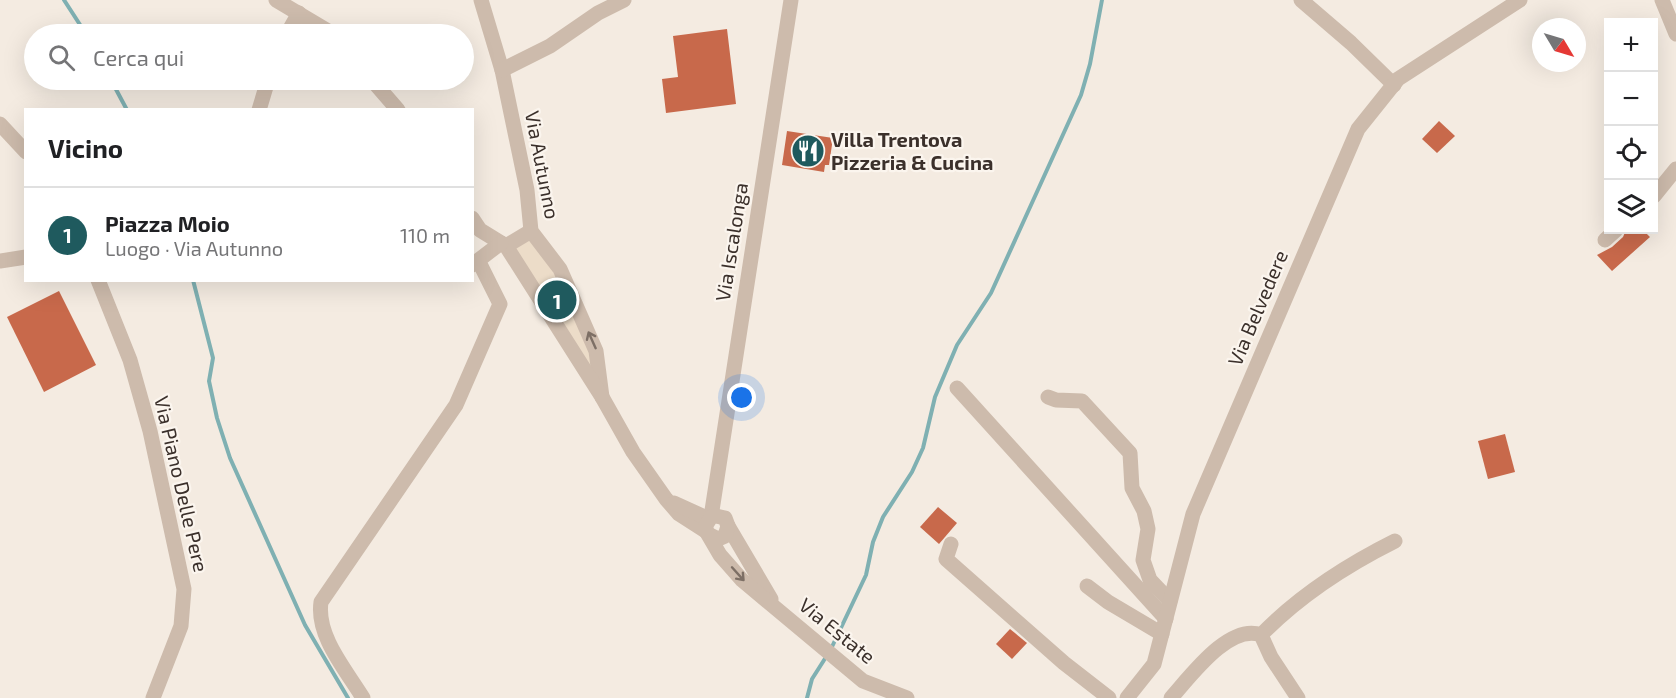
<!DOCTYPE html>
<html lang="it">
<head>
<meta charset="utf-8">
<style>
  body { margin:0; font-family:"Exo 2",sans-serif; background:#f6f6f6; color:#202124 }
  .controls { position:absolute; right:18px; top:18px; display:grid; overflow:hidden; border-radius:0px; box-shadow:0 6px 24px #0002 }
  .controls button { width:54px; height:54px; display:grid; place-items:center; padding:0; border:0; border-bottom:2px solid #e0e0e0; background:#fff; color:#202124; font:30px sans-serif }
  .compass { position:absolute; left:1532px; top:18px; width:54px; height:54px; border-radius:50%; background:#fff; box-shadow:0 6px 24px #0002; rotate:128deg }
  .you { position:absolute; left:742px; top:398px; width:21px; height:21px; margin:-15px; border:4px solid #fff; border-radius:50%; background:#1a73e8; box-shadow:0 0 0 9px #1a73e833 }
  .badge { display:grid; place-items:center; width:39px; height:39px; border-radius:50%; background:#1f5a5e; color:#fff; font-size:20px; font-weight:700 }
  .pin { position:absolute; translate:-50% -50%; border:3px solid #fff; box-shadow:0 2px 6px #0006 }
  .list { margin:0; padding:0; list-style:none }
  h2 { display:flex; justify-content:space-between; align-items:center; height:78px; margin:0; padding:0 24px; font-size:26px }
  h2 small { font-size:20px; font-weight:400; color:#757577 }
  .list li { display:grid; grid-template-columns:39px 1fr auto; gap:18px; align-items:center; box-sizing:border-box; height:96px; padding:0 24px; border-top:2px solid #e0e0e0 }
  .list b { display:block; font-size:22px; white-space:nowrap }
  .list p { margin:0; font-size:20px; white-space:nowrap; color:#757577 }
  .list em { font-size:20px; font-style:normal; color:#757577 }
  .icon { flex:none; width:33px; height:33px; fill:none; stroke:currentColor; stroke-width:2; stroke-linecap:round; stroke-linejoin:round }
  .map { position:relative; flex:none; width:1676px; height:698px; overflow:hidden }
  .search { position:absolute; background:#fff; box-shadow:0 6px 24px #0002; left:24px; top:24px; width:450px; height:66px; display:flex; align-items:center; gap:15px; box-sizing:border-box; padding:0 21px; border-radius:33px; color:#757577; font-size:22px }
  .panel { position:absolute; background:#fff; box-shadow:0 6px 24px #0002; left:24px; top:108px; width:450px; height:174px; border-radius:0px }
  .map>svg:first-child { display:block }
</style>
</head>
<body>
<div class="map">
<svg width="1676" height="698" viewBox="0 0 1676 698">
  <rect width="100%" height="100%" fill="#f4ebe1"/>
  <!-- plaza -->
  <polygon fill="#ecdcc8" points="531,231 596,351 602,397 506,246"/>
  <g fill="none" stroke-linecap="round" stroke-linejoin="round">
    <!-- stream -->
    <g stroke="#7fb0b2" stroke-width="4">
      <polyline points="64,0 86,34"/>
      <polyline points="111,80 127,110"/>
      <polyline points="193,280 213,358 209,381 217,418 230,458 305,625 348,698"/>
      <polyline points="830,651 866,575 873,542 883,517 912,472 923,448 935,397 957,345 991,293 1081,95 1090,64 1102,0"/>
      <polyline points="807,698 812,679 826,657"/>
    </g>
  </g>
  <!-- building -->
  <g fill="#c8694b">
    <polygon points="727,29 736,104 666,113 662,79 678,77 673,36"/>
    <polygon points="1439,121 1455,136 1437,153 1422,139"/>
    <polygon points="787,131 833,138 829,165 825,165 824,172 782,165"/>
    <polygon points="1626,230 1643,230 1650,237 1612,271 1597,255 1612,247 1623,237"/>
    <polygon points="59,291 96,365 44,392 7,317"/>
    <polygon points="1505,434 1515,472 1488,479 1478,441"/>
    <polygon points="938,507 957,523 939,544 920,527"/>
    <polygon points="1010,629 1027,643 1012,659 996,644"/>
  </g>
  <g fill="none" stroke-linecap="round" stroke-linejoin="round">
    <!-- minor -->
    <g stroke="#cdbbac" stroke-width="15">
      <polyline points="276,0 333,34"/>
      <polyline points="481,0 502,70 527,190 531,231 560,269 596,351 602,397"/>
      <polyline points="1301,0 1351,43 1394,85"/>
      <polyline points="1662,0 1676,34"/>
      <polyline points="287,34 299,13"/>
      <polyline points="502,70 550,46 598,13 624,0"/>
      <polyline points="372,80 398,110"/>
      <polyline points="259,110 268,80"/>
      <polyline points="0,124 26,152"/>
      <polyline points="1654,196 1676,169"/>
      <polyline points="472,218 480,230 506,246 602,397 633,452 666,499 679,514 707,532"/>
      <polyline points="1605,240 1616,230"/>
      <polyline points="506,246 531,231"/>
      <polyline points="0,261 26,257"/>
      <polyline points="472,265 501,243"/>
      <polyline points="98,280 130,360 150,431 184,589 181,626 153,698"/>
      <polyline points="957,388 1166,619"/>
      <polyline points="1048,397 1056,400 1082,401 1130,453 1132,488 1144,511 1148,529 1143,560 1150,580 1170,601"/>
      <polyline points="674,503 709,519"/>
      <polyline points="711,517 791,0"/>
      <polyline points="728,526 771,599"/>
      <polyline points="708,534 718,539 725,536 728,526 725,518 716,516 711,517 706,525 706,531 720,555 742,580 863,681 907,698"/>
      <polyline points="951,544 946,559 1064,663 1109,698"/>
      <polyline points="1087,586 1108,602 1162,634"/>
      <path d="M1261,635C1299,596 1347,565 1395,541"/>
      <path d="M363,698C346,670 316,636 321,602L456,405L500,304L479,262"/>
      <polyline points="1127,698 1154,664 1193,514 1358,129 1398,79 1520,0"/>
      <path d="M1171,698C1190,677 1229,623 1261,635L1271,657L1298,698"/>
    </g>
  </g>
  <!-- one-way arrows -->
  <defs><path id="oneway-shaft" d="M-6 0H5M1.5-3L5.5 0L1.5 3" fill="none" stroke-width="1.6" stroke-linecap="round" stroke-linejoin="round" transform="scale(1.5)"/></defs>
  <g stroke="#7d6f65">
    <use href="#oneway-shaft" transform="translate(592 340) rotate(-114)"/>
    <use href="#oneway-shaft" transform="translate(738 574) rotate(48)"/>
  </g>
  <!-- icons -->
  <defs>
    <symbol id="restaurant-disc" viewBox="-11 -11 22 22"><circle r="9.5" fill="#1f5a5e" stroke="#fbf5ee"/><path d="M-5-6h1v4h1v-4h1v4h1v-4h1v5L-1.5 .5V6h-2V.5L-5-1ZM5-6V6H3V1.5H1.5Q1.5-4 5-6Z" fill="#fff"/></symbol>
  </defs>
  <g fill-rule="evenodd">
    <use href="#restaurant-disc" x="789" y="132" width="38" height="38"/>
  </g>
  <g text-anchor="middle" stroke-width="4.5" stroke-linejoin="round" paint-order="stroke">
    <!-- poi labels -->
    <g font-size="20" font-weight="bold" fill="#3b302b" stroke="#fbf5ee" text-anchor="start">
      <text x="831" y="147">Villa Trentova<tspan x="831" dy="23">Pizzeria &amp; Cucina</tspan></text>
    </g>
    <!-- street labels -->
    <g font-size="20" fill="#3b302b" stroke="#fbf5ee">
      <text transform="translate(542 165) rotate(79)" y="7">Via Autunno</text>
      <text transform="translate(732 242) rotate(-81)" y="7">Via Iscalonga</text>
      <text transform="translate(1258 308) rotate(-67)" y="7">Via Belvedere</text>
      <text transform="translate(181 484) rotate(77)" y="7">Via Piano Delle Pere</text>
      <text transform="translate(837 631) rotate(39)" y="7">Via Estate</text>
    </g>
  </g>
</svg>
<div class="controls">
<button>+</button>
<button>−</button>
<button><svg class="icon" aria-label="locate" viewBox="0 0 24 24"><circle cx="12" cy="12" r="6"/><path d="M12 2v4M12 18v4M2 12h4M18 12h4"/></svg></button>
<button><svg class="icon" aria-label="layers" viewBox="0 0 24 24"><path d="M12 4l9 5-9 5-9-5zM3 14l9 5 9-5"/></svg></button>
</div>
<svg class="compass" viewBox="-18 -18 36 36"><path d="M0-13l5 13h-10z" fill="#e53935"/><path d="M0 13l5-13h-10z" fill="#757577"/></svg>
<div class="you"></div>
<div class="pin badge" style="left:557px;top:300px">1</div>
<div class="search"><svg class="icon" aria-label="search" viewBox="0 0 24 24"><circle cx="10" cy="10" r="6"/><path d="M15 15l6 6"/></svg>Cerca qui</div>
<section class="panel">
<h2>Vicino<small></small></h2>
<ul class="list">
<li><span class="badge">1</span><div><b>Piazza Moio</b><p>Luogo · Via Autunno</p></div><em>110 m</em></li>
</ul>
</section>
</div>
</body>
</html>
